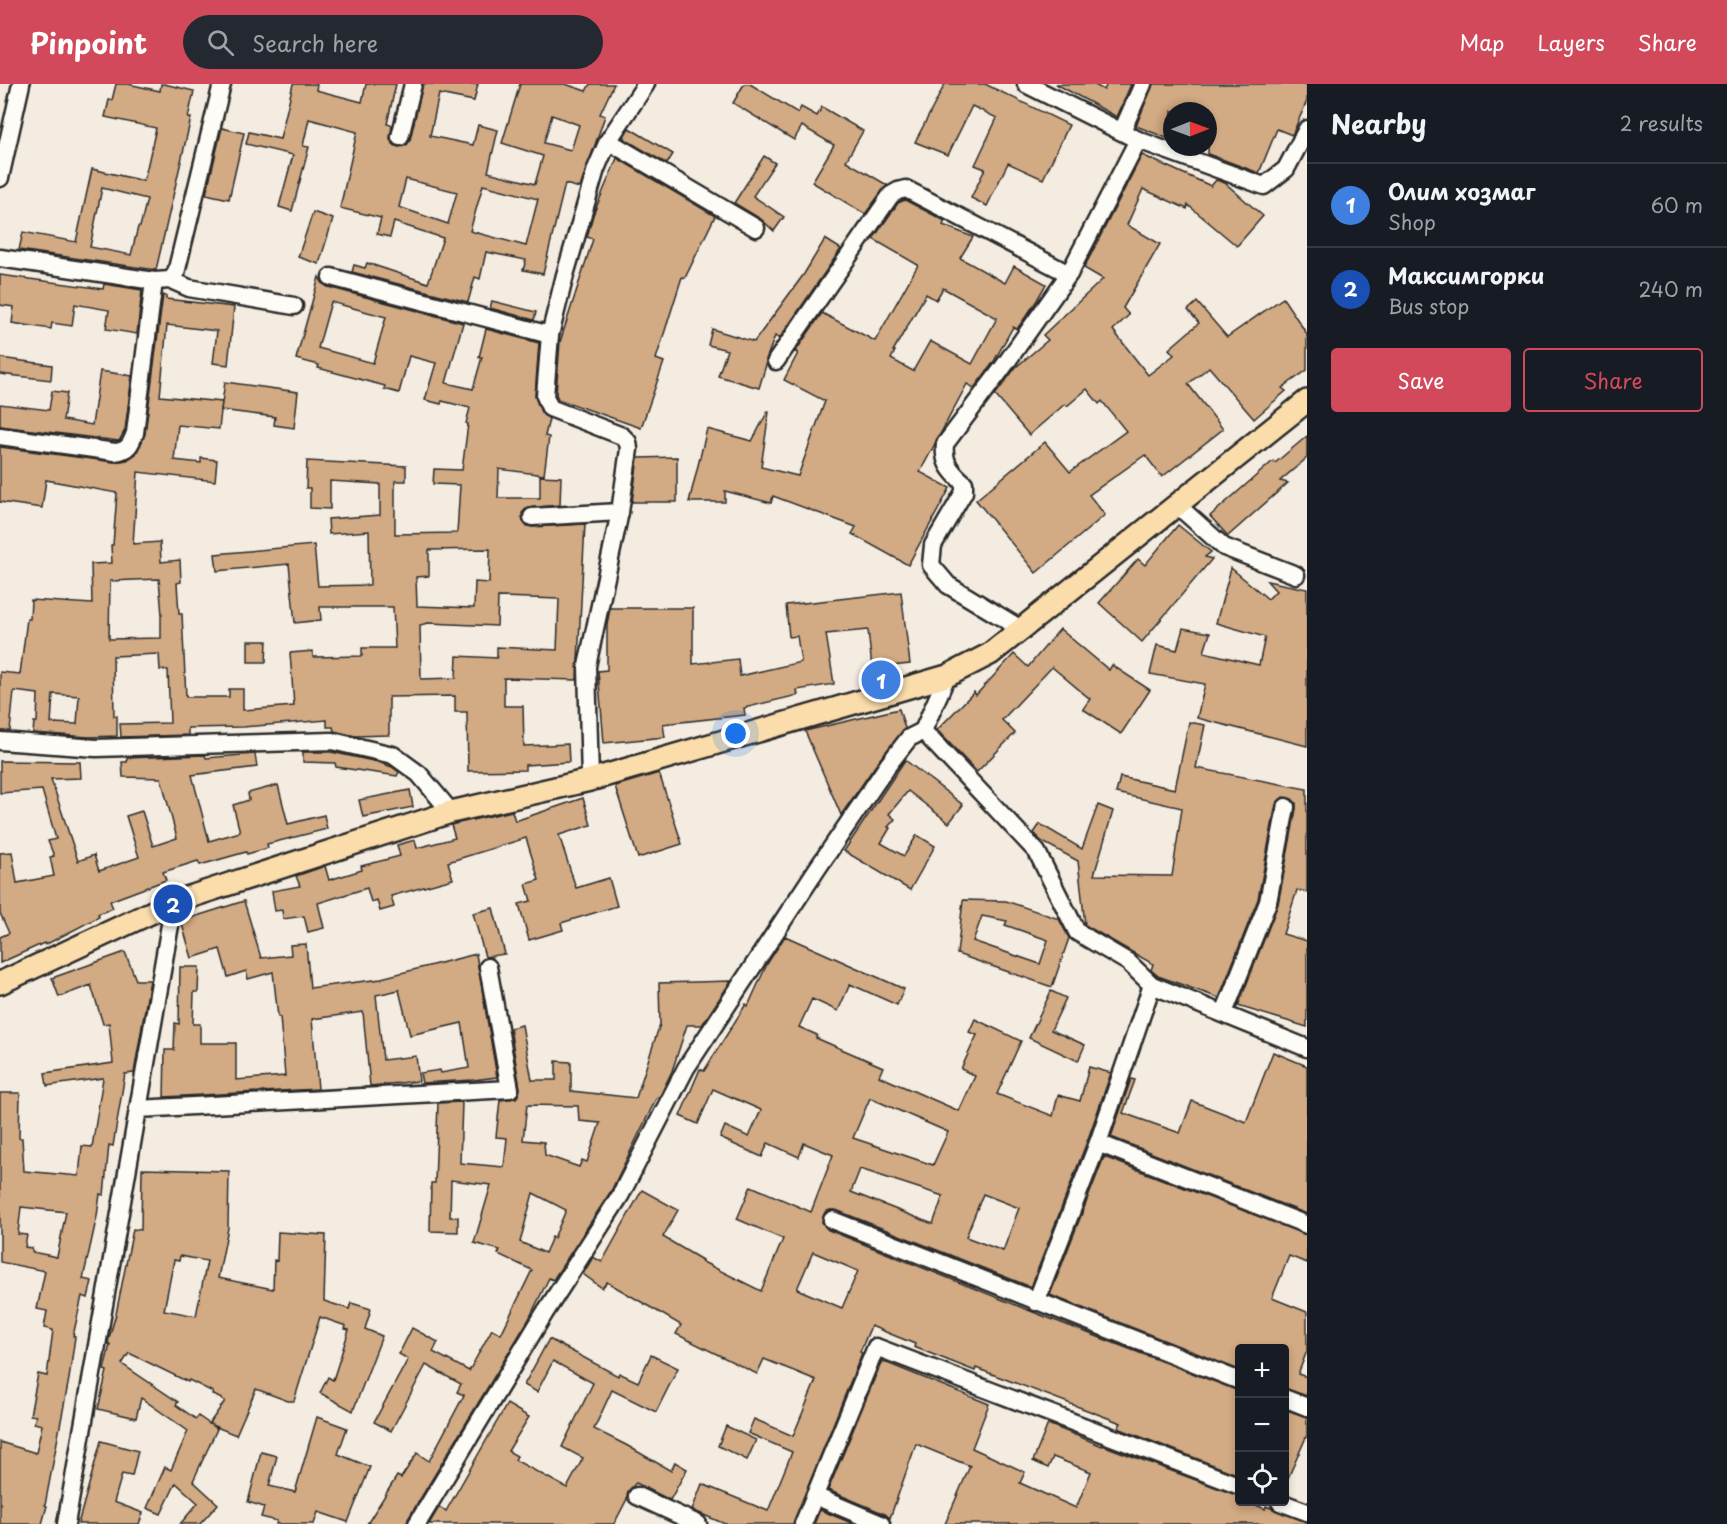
<!DOCTYPE html>
<html lang="en">
<head>
<meta charset="utf-8">
<style>
  body { margin:0; font-family:"Playpen Sans",sans-serif; background:#242831; color:#f1f3f6 }
  .controls { position:absolute; right:18px; bottom:18px; display:grid; overflow:hidden; border-radius:6px; box-shadow:0 3px 9px #0003 }
  .controls button { width:54px; height:54px; display:grid; place-items:center; padding:0; border:0; border-bottom:2px solid #363941; background:#171b24; color:#f1f3f6; font:30px sans-serif }
  .compass { position:absolute; left:1163px; top:18px; width:54px; height:54px; border-radius:50%; background:#171b24; box-shadow:0 3px 9px #0003; rotate:89deg }
  .you { position:absolute; left:736px; top:650px; width:21px; height:21px; margin:-15px; border:4px solid #fff; border-radius:50%; background:#1a73e8; box-shadow:0 0 0 9px #1a73e833 }
  .badge { display:grid; place-items:center; width:39px; height:39px; border-radius:50%; background:#d1495b; color:#fff; font-size:20px; font-weight:700 }
  .pin { position:absolute; translate:-50% -50%; border:3px solid #fff; box-shadow:0 2px 6px #0006 }
  .list { margin:0; padding:0; list-style:none }
  h2 { display:flex; justify-content:space-between; align-items:center; height:78px; margin:0; padding:0 24px; font-size:26px }
  h2 small { font-size:20px; font-weight:400; color:#9ea1a6 }
  .list li { display:grid; grid-template-columns:39px 1fr auto; gap:18px; align-items:center; box-sizing:border-box; height:84px; padding:0 24px; border-top:2px solid #363941 }
  .list b { display:block; font-size:22px; white-space:nowrap }
  .list p { margin:0; font-size:20px; white-space:nowrap; color:#9ea1a6 }
  .list em { font-size:20px; font-style:normal; color:#9ea1a6 }
  .actions { display:flex; gap:12px; padding:18px 24px }
  .actions a { flex:1; padding:14px 0; border:2px solid #d1495b; border-radius:6px; text-align:center; font-size:21px; color:#d1495b }
  .actions .main { background:#d1495b; color:#fff }
  .icon { flex:none; width:33px; height:33px; fill:none; stroke:currentColor; stroke-width:2; stroke-linecap:round; stroke-linejoin:round }
  .map { position:relative; flex:none; width:1307px; height:1440px; overflow:hidden }
  header { display:flex; align-items:center; gap:36px; box-sizing:border-box; height:84px; padding:0 30px; background:#d1495b; color:#fff }
  header strong { font-size:28px }
  nav { display:flex; gap:33px; margin-inline-start:auto; font-size:21px }
  .search { width:420px; height:54px; background:#242831; display:flex; align-items:center; gap:15px; box-sizing:border-box; padding:0 21px; border-radius:33px; color:#9ea1a6; font-size:22px }
  main { display:flex }
  aside { flex:1; background:#171b24 }
  .map>svg:first-child { display:block }
</style>
</head>
<body>
<header>
<strong>Pinpoint</strong>
<div class="search"><svg class="icon" aria-label="search" viewBox="0 0 24 24"><circle cx="10" cy="10" r="6"/><path d="M15 15l6 6"/></svg>Search here</div>
<nav><a>Map</a><a>Layers</a><a>Share</a></nav>
</header>
<main>
<div class="map">
<svg width="1307" height="1440" viewBox="0 0 1307 1440">
  <rect width="100%" height="100%" fill="#f4ece0"/>
  <filter id="ink" filterUnits="userSpaceOnUse"><feTurbulence type="fractalNoise" baseFrequency=".0167" numOctaves="2"/><feDisplacementMap in="SourceGraphic" scale="12" xChannelSelector="R" yChannelSelector="G"/><feConvolveMatrix kernelMatrix="1 2 1 2 8 2 1 2 1" color-interpolation-filters="sRGB"/></filter>
  <g filter="url(#ink)">
    <!-- building -->
    <g fill="#d2aa83" stroke="#2b2b2b" stroke-width="1.5" fill-rule="evenodd">
      <path d="M116,0H128L160,7L161,0H164L194,7L188,34H191L156,186L19,166L23,148L76,158L92,85L144,97L156,44L105,33L109,16H112ZM102,104L147,115L140,143H138L131,171L90,163Z"/>
      <path d="M293,0H317L316,6L362,18L366,0H396L387,40L392,41L390,56L398,63L407,61L410,56L423,0H478L474,17L439,10L430,52L473,61L478,41L498,46L488,88L535,100L543,72L502,59L520,0H565L586,7L590,0H614L600,30L605,32L580,104L565,100L543,190L523,186L526,176L486,168L480,195L475,193L468,218L352,188L354,181L365,184L367,179L428,199L443,154L394,138L390,153L377,150L381,134L340,124L357,48L309,35L303,62L309,63L292,127L279,123L293,71L246,60L249,48L280,55ZM552,31L579,41L571,66L544,59ZM406,95L457,108L448,140L399,123ZM483,101L538,115L526,162L470,147Z"/>
      <polygon points="744,0 750,0 798,29 801,23 817,32 822,23 863,47 846,77 887,101 865,130 812,98 834,61 802,42 794,56 733,19"/>
      <polygon points="945,0 985,0 1069,41 1043,95 1008,79 987,122 971,114 985,85 975,81 997,34 972,22 948,71 915,58"/>
      <polygon points="1056,0 1093,0 1104,6 1107,0 1131,0 1117,33"/>
      <polygon points="1153,0 1307,0 1307,17 1292,51 1277,45 1259,89 1208,70 1208,27 1172,27 1172,56 1136,42"/>
      <polygon points="222,44 244,49 229,115 206,110"/>
      <polygon points="629,44 673,70 667,80 623,54"/>
      <polygon points="1142,71 1211,102 1216,96 1225,99 1263,132 1237,162 1188,121 1187,125 1143,105 1127,141 1160,160 1123,224 1129,231 1113,246 1148,291 1174,271 1169,265 1199,239 1188,226 1197,218 1227,253 1283,214 1307,250 1307,286 1282,304 1286,307 1254,335 1209,283 1188,300 1223,345 1162,393 1145,371 1089,411 1105,431 1036,489 976,416 1045,358 1070,388 1126,347 1102,317 1099,320 1087,305 1067,322 1065,320 1029,351 995,311 1016,283 1048,256 1043,251 1103,195 1084,184"/>
      <polygon points="764,72 775,79 753,112 784,133 774,147 761,135 734,119"/>
      <polygon points="617,74 715,132 685,194 682,193 656,275 664,278 641,344 558,315 556,310 560,258 593,155 587,153 593,131"/>
      <path d="M905,116L945,137L943,141L973,153L960,174L1005,199L1014,182L1046,200L1034,221L1017,245L1013,243L993,279L974,304L967,300L920,388L950,404L908,481L852,450L856,443L773,412L771,419L725,407V418H689L707,345L752,357L768,327L769,328L761,383L798,392L825,317L784,296L798,269L795,268L822,229L875,257L918,181L873,155L898,119ZM943,204L997,234L972,280L930,257L913,287L891,275L895,267H893L926,210L936,216Z"/>
      <polygon points="313,128 333,135 319,180 298,173"/>
      <polygon points="825,155 841,165 779,255 775,252 766,276 766,281 759,304 718,292 727,266 708,261 712,245 754,258 804,190"/>
      <polygon points="0,191 103,205 104,200 142,206 137,250 106,245 109,226 75,220 72,242 52,239 51,245 12,239 14,223 0,221"/>
      <path d="M319,193L323,200L328,203L463,239L446,299L473,305L482,273H479L486,245L539,259L535,312L541,328L549,335L545,352L549,353L544,391L499,385L498,414H540V392L561,393L560,421L527,424L522,429L523,438L527,442L533,443L585,440L577,596L504,594V622H523L524,662L568,660L569,678L525,681V686L468,687L467,628H455V612L389,613V651L355,652L334,647L333,643H327V636L243,643L188,644V651L121,653L120,640L170,639L168,586H160L159,570L113,572L114,632H117V652L89,653L33,649L34,638H37L38,610L14,607L10,647H0V588L20,590L27,535H30L31,516L92,520L91,480L112,479L111,461H113L117,409L46,396L42,424L0,418V363L114,378L127,376L136,370L145,350L163,211L166,212V215L234,223L228,281L213,279L217,247L167,241L160,312L222,318L219,345L178,341L174,376L201,379V374L217,376L215,397L138,388L133,460L160,458L161,478L180,476L181,498L177,499L179,530H182L186,613H229V605H243V626L294,622L290,569L313,567V573L362,572V564H395L393,523H320L321,536L295,539L289,480L217,487L215,470L314,461L318,502L370,501L369,447L329,450L328,435L380,431V400L330,397V425L310,424V404H306L307,377L406,382V397H395V450L457,449L460,401L433,400L434,385L462,386L468,340L466,339L470,324L442,317L441,320L425,316L436,279L409,272L399,309L384,305L385,302L318,284L319,281L296,275ZM331,218L386,233L373,279L318,264ZM490,465L489,499L475,498L474,524L417,522L416,493L429,492V466ZM159,495L162,531H161V554L109,555L110,497ZM498,513L559,515L557,566L497,563V574L457,572L456,594L421,595L420,541L428,539L497,542ZM53,610L79,612L77,640L51,639Z"/>
      <polygon points="492,217 536,228 534,236 490,224"/>
      <polygon points="0,274 52,281 51,296 0,290"/>
      <polygon points="100,287 132,292 125,346 119,357 0,342 0,320 49,326 52,307 67,309 63,336 92,341"/>
      <polygon points="225,298 298,308 294,344 274,341 275,333 221,326"/>
      <polygon points="1307,352 1307,374 1280,397 1288,399 1228,452 1210,432 1273,377 1275,379"/>
      <polygon points="677,373 677,418 632,418 638,374"/>
      <polygon points="1178,441 1211,468 1205,473 1212,475 1142,558 1099,519 1138,475 1145,481"/>
      <polygon points="1231,484 1268,515 1276,507 1267,497 1307,505 1307,662 1197,634 1205,600 1150,590 1157,561 1177,566 1183,544 1210,549 1204,568 1259,581 1265,553 1216,539"/>
      <polygon points="901,508 910,580 872,584 868,546 826,550 834,600 797,606 798,611 744,624 745,631 663,640 665,653 604,659 598,587 607,586 607,541 610,524 693,524 693,580 738,575 740,592 801,578 797,552 789,553 786,521"/>
      <polygon points="1060,545 1109,586 1112,581 1150,606 1121,650 1083,625 1090,615 1052,583 1002,636 1015,649 977,688 937,646 974,608 976,611 1014,570 1028,583"/>
      <polygon points="248,557 267,557 266,578 248,578"/>
      <polygon points="899,625 905,644 880,675 841,731 805,647"/>
      <polygon points="1189,638 1205,641 1196,684 1307,705 1307,808 1297,806 1283,850 1307,857 1307,943 1238,922 1278,820 1296,725 1296,719 1292,715 1283,713 1276,720 1258,815 1219,914 1158,892 1151,886 1153,880 1085,841 1078,777 1041,757 1034,749 1040,740 1082,765 1098,721 1113,727 1094,791 1172,792 1182,724 1116,709 1120,693 1175,705"/>
      <polygon points="303,668 331,668 378,678 392,683 399,688 397,692 336,683 335,679 303,678"/>
      <polygon points="255,670 257,683 192,691 209,757 240,748 233,721 249,716 248,709 278,701 288,740 324,731 327,745 267,760 268,764 247,770 246,768 200,781 198,777 163,788 166,796 110,817 113,824 98,830 99,833 45,861 44,859 0,879 0,853 9,849 0,829 0,769 12,768 17,799 54,792 50,773 54,772 48,757 56,755 42,706 0,709 0,677 80,678 81,694 51,695 78,777 94,771 99,787 139,773 126,732 142,727 153,762 177,754 161,694 123,693 122,678 127,678 127,674 205,671 206,674"/>
      <polygon points="905,676 963,721 949,739 908,707 889,730 895,735 888,743 890,744 881,759 904,772 917,751 935,762 910,806 844,767"/>
      <polygon points="659,689 682,760 638,774 615,702"/>
      <polygon points="410,706 413,723 363,733 359,716"/>
      <polygon points="583,714 591,741 559,751 576,804 609,794 617,822 561,839 563,846 529,856 519,820 531,817 526,800 539,796 526,754 448,778 453,795 391,812 394,823 380,827 377,816 371,818 367,804 318,819 324,844 308,848 304,832 283,835 282,826 275,827 272,807 300,802 296,792 325,782 329,796 362,786 361,782 400,772 397,761 415,756 417,764 455,754 451,741 454,740 512,727 515,737"/>
      <path d="M963,816L1006,817L1059,835L1069,854L1052,903L957,870ZM982,832L1007,837L1005,841L1048,856L1040,880L973,857Z"/>
      <polygon points="244,817 261,874 291,871 290,861 306,860 310,904 381,895 381,894 476,870 497,993 473,996 422,999 420,989 440,986 441,989 469,984 462,939 410,951 399,906 376,911 383,976 416,972 419,997 370,1002 363,928 312,935 318,1005 164,1013 165,966 174,966 175,939 179,940 180,883 199,883 198,908 194,908 193,940 200,940 200,959 236,959 236,996 285,992 280,933 278,933 273,888 248,895 246,887 228,893 220,865 192,874 181,837"/>
      <polygon points="493,824 505,870 485,873 473,829"/>
      <path d="M785,852L904,905L897,921L850,900L838,927L812,915L799,943L817,951L816,954L883,983L879,992L959,1027L975,992L961,985L977,951L969,948L975,935L1021,957L997,1010L1053,1032L1058,1011L1080,1017L1089,983L1111,989L1088,1055L1031,1203L836,1126H830L825,1128L822,1138L828,1146L1033,1228L1239,1307V1391L1118,1344L1121,1339L976,1284L975,1287L914,1263L915,1260L871,1242L860,1268L862,1269L793,1440H725L692,1426L702,1400L768,1427L792,1368L748,1349L754,1335L793,1352L816,1296L764,1275L757,1290L676,1250L681,1241L607,1198L602,1204L583,1190L593,1173L602,1178L642,1106L678,1126L663,1153L702,1176L701,1177L761,1207L783,1155L737,1135L751,1102L811,1128L833,1071L804,1059L799,1073L768,1059L762,1073L720,1054L725,1042L749,1053L761,1026L713,1005L698,1040L680,1032L700,985L704,987L746,920L748,922L767,880ZM870,1014L948,1048L933,1081L853,1054ZM860,1085L943,1112L933,1140L851,1108ZM983,1110L1019,1124L1003,1167L966,1153ZM813,1168L858,1187L842,1224L797,1205Z"/>
      <path d="M125,868L136,896H150L134,989L125,990L113,1062L109,1061L104,1111L100,1110L97,1132L83,1195L92,1197L88,1214L82,1212L73,1252L75,1253L69,1295L45,1421L47,1422L42,1440H0V1358L36,1369L42,1341L34,1339L36,1332L30,1331L38,1290L47,1292L53,1246L44,1244L47,1227L37,1225L45,1187L0,1178V1009H20L19,1054H22L24,1087L79,1092L82,1062L92,1063L103,994L47,1002L45,989L113,979L109,939L103,940L91,901L59,913L52,894ZM21,1123L66,1128L57,1173L32,1168V1164L25,1163L27,1151L18,1150Z"/>
      <path d="M731,897L702,941H687L672,987L659,1014L657,1013L611,1107L553,1196L549,1194L529,1235L408,1435L407,1440H367L397,1392L401,1394L417,1369L429,1377L464,1311L457,1308L461,1300L426,1281L391,1347L374,1338L408,1275L399,1270L412,1244L438,1258L433,1268L469,1287L492,1245L501,1250L532,1186L498,1170L500,1166L474,1159L491,1101L451,1096L450,1133H458V1148L430,1147L431,1099H435L438,1019L462,1018L460,1079L504,1083L507,1054L496,1053L500,1016L516,1014L519,1010L520,1004L510,944L522,941L532,996H556V977L571,978V1007L636,1014L660,940L659,899ZM527,1021L578,1022L579,1037L600,1039L587,1078L582,1076L579,1083L545,1071L544,1058L523,1056ZM533,1109L566,1126L554,1154L552,1153L545,1169L520,1158Z"/>
      <polygon points="1051,907 1066,914 1051,946 1085,961 1078,977 1029,954"/>
      <polygon points="1273,968 1307,982 1307,1130 1111,1053 1131,995 1135,996 1123,1029 1180,1049 1192,1017 1246,1038"/>
      <polygon points="1104,1073 1307,1151 1307,1179 1289,1172 1272,1214 1307,1228 1307,1267 1298,1290 1307,1293 1307,1312 1284,1304 1284,1264 1239,1264 1239,1286 1050,1211"/>
      <path d="M142,1085L229,1087L228,1144L218,1194L273,1205L274,1176L277,1177L278,1148L326,1151L324,1217L349,1225L351,1219L371,1225L365,1245L382,1252L353,1327L320,1309L328,1293L333,1296L349,1246L345,1245L346,1242L320,1233L294,1317H288L256,1305L236,1351L209,1340L225,1317L212,1310L213,1308L189,1296L188,1298L129,1269L122,1280L178,1318L176,1321L196,1335L198,1332L217,1345L193,1397L218,1420L200,1440H180L198,1419L176,1399L161,1430L147,1424L165,1383L171,1386L188,1347L141,1314L136,1334L98,1325L107,1287L104,1286L110,1260H108L109,1254L116,1230L133,1145L141,1146ZM180,1172L207,1177L196,1232L164,1226L174,1176L179,1177Z"/>
      <polygon points="549,1255 618,1292 619,1289 638,1298 651,1271 678,1284 656,1328 612,1306 594,1345 626,1361 671,1387 675,1378 687,1385 670,1416 636,1399 628,1407 627,1415 614,1440 429,1440 439,1423 446,1427 507,1320 529,1333 508,1367 517,1372 515,1376 567,1404 583,1374 562,1363 593,1299 553,1277 537,1308 524,1301"/>
      <polygon points="882,1277 989,1320 972,1364 1025,1388 1020,1399 1076,1424 1091,1388 1053,1373 1048,1384 1033,1377 1048,1340 1102,1362 1102,1361 1239,1412 1239,1418 1249,1418 1265,1425 1266,1422 1307,1438 1307,1440 945,1440 970,1382 916,1360 890,1434 885,1430 828,1406"/>
      <polygon points="1284,1325 1307,1333 1307,1351 1284,1403"/>
      <polygon points="317,1333 347,1344 338,1370 370,1383 348,1438 318,1428 314,1440 276,1440 277,1437 261,1433 264,1423 248,1418 261,1368 277,1372 269,1402 295,1408"/>
      <polygon points="726,1342 756,1356 747,1376 718,1362"/>
      <polygon points="101,1357 138,1367 132,1392 122,1390 114,1418 143,1429 139,1440 78,1440"/>
      <polygon points="820,1426 854,1440 814,1440"/>
    </g>
    <g fill="none" stroke-linecap="round" stroke-linejoin="round">
      <defs>
        <g id="minor">
          <polyline points="1122,47 1143,0"/>
          <polyline points="400,53 413,0"/>
          <polyline points="1138,56 1264,102 1286,85 1307,45"/>
          <polyline points="608,57 756,144"/>
          <polyline points="0,94 21,0"/>
          <polyline points="0,174 154,197 171,196 189,204 294,222"/>
          <polyline points="331,193 550,251"/>
          <polyline points="171,196 176,189 222,0"/>
          <polyline points="776,277 891,111 898,107 906,105 1069,190 1138,56 1026,0"/>
          <path d="M0,352L115,368C128,367 131,360 135,349L154,197"/>
          <polyline points="1177,421 1224,463 1296,491"/>
          <polyline points="532,433 620,428"/>
          <path d="M1021,545L948,501L931,481L933,461L964,408V399C950,387 943,378 945,360L1001,286L1069,190"/>
          <polyline points="947,592 923,647 1037,768 1077,848 1128,878 1152,901 1307,964"/>
          <polyline points="0,657 96,664 332,657 393,671 419,690 451,728"/>
          <polyline points="590,696 587,582 620,428 629,365 628,358 622,352 550,324 545,312 550,251 565,191 596,85 608,57 646,0"/>
          <polyline points="1152,901 1098,1059 1307,1141"/>
          <polyline points="1224,929 1268,818 1286,723"/>
          <polyline points="138,1025 510,1005 488,883"/>
          <polyline points="832,1136 1240,1297"/>
          <polyline points="1036,1218 1098,1059"/>
          <polyline points="1284,1314 1307,1323"/>
          <polyline points="637,1412 698,1440"/>
          <polyline points="815,1412 881,1440"/>
          <polyline points="1280,1418 1307,1428"/>
          <polyline points="66,1440 174,818"/>
          <polyline points="417,1440 544,1230 620,1112 686,984 817,785 888,681 909,654 923,647"/>
          <polyline points="803,1440 876,1263 1240,1402"/>
        </g>
        <polyline id="major" points="0,899 174,818 451,728 590,696 947,592 990,570 1307,317"/>
      </defs>
      <!-- minor casing -->
      <use href="#minor" stroke="#2b2b2b" stroke-width="21"/>
      <!-- major casing -->
      <use href="#major" stroke="#2b2b2b" stroke-width="26"/>
      <!-- minor -->
      <use href="#minor" stroke="#fdfcf7" stroke-width="16"/>
      <!-- major -->
      <use href="#major" stroke="#fbddab" stroke-width="21"/>
    </g>
  </g>
</svg>
<div class="controls">
<button>+</button>
<button>−</button>
<button><svg class="icon" aria-label="locate" viewBox="0 0 24 24"><circle cx="12" cy="12" r="6"/><path d="M12 2v4M12 18v4M2 12h4M18 12h4"/></svg></button>
</div>
<svg class="compass" viewBox="-18 -18 36 36"><path d="M0-13l5 13h-10z" fill="#e53935"/><path d="M0 13l5-13h-10z" fill="#9ea1a6"/></svg>
<div class="you"></div>
<div class="pin badge" style="left:881px;top:596px;background:#3f7fe0">1</div>
<div class="pin badge" style="left:173px;top:820px;background:#1a4fb4">2</div>
</div>
<aside>
<h2>Nearby<small>2 results</small></h2>
<ul class="list">
<li><span class="badge" style="background:#3f7fe0">1</span><div><b>Олим хозмаг</b><p>Shop</p></div><em>60 m</em></li>
<li><span class="badge" style="background:#1a4fb4">2</span><div><b>Максимгорки</b><p>Bus stop</p></div><em>240 m</em></li>
</ul>
<div class="actions"><a class="main">Save</a><a>Share</a></div>
</aside>
</main>
</body>
</html>
